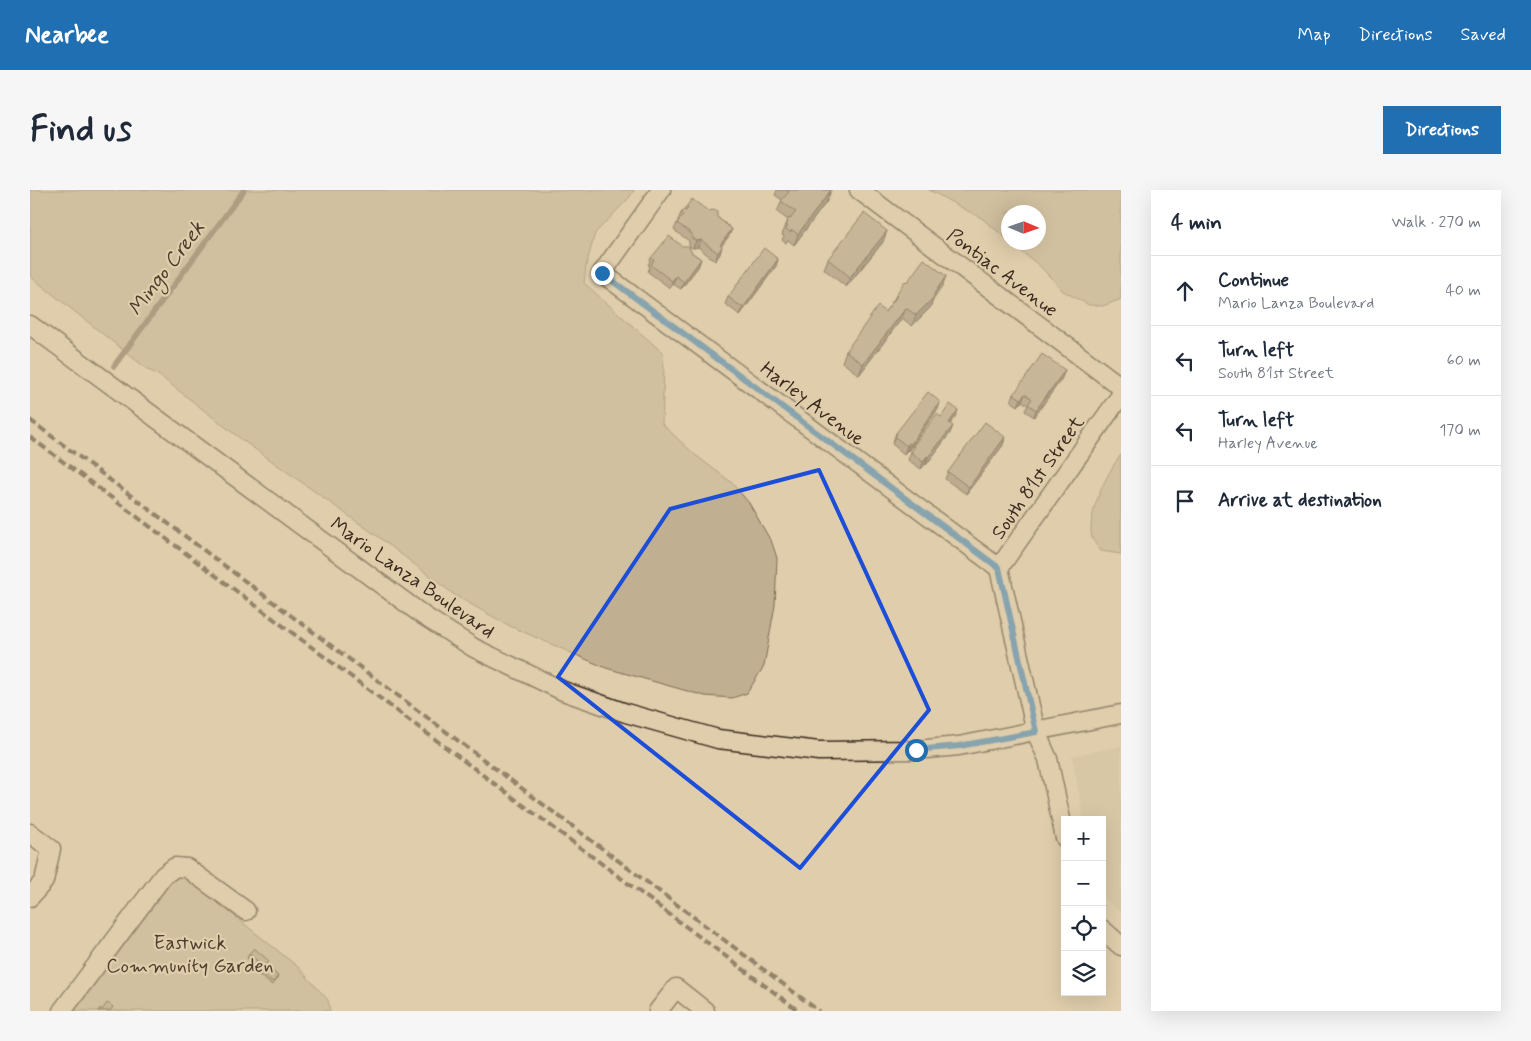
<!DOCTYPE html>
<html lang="en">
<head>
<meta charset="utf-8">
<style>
  body { margin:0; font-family:Mynerve,sans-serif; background:#f6f6f7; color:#1f2937 }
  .controls { position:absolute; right:15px; bottom:15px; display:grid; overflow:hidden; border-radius:0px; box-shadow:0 5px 20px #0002 }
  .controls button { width:45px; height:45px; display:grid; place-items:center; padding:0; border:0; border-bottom:1px solid #e0e1e3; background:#fff; color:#1f2937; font:25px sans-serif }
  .compass { position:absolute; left:971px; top:15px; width:45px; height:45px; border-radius:50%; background:#fff; box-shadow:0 5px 20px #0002; rotate:92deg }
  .stop { position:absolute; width:15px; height:15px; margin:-11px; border:4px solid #1f6fb2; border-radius:50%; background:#fff }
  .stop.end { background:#1f6fb2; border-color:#fff; box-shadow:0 1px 5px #0008 }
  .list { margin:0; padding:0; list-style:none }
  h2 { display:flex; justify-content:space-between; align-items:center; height:65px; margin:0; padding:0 20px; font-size:21px }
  h2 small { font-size:16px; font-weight:400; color:#747a83 }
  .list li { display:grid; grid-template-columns:32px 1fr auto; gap:15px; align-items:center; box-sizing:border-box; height:70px; padding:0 20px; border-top:1px solid #e0e1e3 }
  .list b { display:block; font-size:19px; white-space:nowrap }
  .list p { margin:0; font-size:16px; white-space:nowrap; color:#747a83 }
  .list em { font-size:16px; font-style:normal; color:#747a83 }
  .icon { flex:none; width:28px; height:28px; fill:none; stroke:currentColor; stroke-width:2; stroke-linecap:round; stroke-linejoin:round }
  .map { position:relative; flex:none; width:1091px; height:821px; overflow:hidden; border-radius:0px }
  header { display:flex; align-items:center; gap:30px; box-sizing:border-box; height:70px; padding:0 25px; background:#1f6fb2; color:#fff }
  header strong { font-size:24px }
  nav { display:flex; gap:28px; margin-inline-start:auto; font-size:18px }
  .intro { display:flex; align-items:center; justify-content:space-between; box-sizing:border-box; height:120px; padding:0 30px }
  h1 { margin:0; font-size:35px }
  .button { padding:12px 22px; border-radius:0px; background:#1f6fb2; color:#fff; font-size:18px; font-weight:700 }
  main { display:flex; gap:30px; padding:0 30px }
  aside { flex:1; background:#fff; border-radius:0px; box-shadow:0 5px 20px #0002 }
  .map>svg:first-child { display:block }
</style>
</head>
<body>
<header>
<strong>Nearbee</strong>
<nav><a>Map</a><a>Directions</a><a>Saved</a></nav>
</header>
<div class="intro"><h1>Find us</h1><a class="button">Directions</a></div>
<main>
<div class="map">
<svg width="1091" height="821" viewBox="0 0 1091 821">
  <rect width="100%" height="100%" fill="#dfcdab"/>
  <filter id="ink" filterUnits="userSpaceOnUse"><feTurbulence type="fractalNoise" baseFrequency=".02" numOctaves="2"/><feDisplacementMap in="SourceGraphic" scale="10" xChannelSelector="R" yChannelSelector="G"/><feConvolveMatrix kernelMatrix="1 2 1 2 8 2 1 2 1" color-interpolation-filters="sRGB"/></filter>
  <g filter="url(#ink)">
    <!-- built -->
    <polygon fill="#d0be9e" points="1091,556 1091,722 1072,707 1072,630 1054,630 1042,566"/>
    <!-- green -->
    <g fill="#c1af91" stroke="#7e6c58">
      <polygon points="0,0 604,0 599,8 565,43 556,76 554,93 632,162 634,177 632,234 664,264 701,292 719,313 742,353 747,368 745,415 734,476 717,503 702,508 675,506 576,478 480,436 426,406 350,348 211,249 130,186 117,179 0,86"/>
      <polygon points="899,0 1091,0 1091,109 1073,116 1059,115 1033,101 1011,77 981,53 1008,52 1008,22 978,22 978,50 953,29"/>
      <path d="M1091,265V364L1071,361C1068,357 1064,352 1062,348C1056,326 1077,282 1091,265Z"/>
      <polygon points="153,685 268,777 298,810 300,821 45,821 143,690"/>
    </g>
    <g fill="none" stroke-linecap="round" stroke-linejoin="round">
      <!-- stream -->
      <polyline stroke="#73624e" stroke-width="5.5" points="84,176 214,0"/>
      <defs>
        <g id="minor">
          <polyline points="631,0 572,83 969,378"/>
          <polyline points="829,0 1091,197"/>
          <polyline points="0,135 394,426 444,458 533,501 596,523 688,549 789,561 886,560 929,556 1091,524"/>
          <polyline points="0,643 21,659 14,691 0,707"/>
          <polyline points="1035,648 1018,569 1006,542 969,378 1091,205"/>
          <polyline points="1072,739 1091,756"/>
          <polyline points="32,821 133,686 145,677 157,678 216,721"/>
          <polyline points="628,821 646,798 675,821"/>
        </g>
      </defs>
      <!-- minor casing -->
      <use href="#minor" stroke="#3b2a1e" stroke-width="21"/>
      <!-- minor -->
      <use href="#minor" stroke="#dfcdab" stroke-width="18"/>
      <!-- rail -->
      <g stroke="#3b2a1e" stroke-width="4" stroke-dasharray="8 4" stroke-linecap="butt">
        <polyline points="0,230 789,821"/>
        <polyline points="0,247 769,821"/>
      </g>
    </g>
    <!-- wall -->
    <g fill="#94846e" stroke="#3b2a1e">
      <polygon points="747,0 801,0 797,11 764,55 758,50 756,53 752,50 754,46 752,45 753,42 758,30 747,22 752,10 745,5"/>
      <polygon points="656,17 687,27 702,39 699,46 691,56 690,64 685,71 668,57 663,58 659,56 659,51 644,40 651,23 654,20"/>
      <polygon points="853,52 816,97 794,79 798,69"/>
      <polygon points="661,62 671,69 668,77 651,99 643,94 640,98 618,82 620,76 618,75 621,68"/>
      <polygon points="748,69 746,76 710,125 695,114 698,107"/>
      <polygon points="912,97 903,110 900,118 882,136 872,128 829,185 812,172 816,161 855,122 864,109 866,105"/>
      <polygon points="1032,188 1004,227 995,221 998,215 992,211 988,216 981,211 984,204"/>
      <polygon points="910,212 908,219 878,261 877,260 874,264 862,254 866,243"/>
      <polygon points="928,220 925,227 920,234 920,243 896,275 895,274 891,279 878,270 883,256"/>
      <polygon points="975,247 973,255 936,304 915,289 918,282"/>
      <polygon points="219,764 237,774 236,776 248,786 247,789 242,795 230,786 233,780 229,784 226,782 228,777 217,768"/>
    </g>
    <!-- shaded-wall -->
    <g fill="#786c5a" stroke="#3b2a1e">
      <polygon points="801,0 797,11 764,55 768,44"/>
      <polygon points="702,39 699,46 687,62 690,55"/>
      <polygon points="857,41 853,52 816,97 820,87"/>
      <polygon points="671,50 668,57 663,58 666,51"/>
      <polygon points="692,57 690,64 685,71 688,63"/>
      <polygon points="671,69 668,77 651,99 654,92"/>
      <polygon points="748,69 746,76 710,125 713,118"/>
      <polygon points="646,86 643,94 640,98 642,91"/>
      <polygon points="916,86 912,97 903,110 900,118 882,136 886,125 904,104"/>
      <polygon points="876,118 872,128 829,185 833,174"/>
      <polygon points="1035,180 1032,188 1004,227 1006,220"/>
      <polygon points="995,204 992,211 988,216 991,209"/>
      <polygon points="910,212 908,219 878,261 881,254"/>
      <polygon points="928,220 925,227 916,240 919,233"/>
      <polygon points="923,236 920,243 896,275 898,267"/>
      <polygon points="975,247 973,255 936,304 939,297"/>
      <polygon points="879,253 877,260 874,264 877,256"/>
      <polygon points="897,266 895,274 891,279 893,272"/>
    </g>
    <!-- building -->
    <g fill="#ac9a80" stroke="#3b2a1e">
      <polygon points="756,0 801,0 768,44 762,40 760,42 756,39 758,36 756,35 758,32 757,31 759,28 760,29 766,22 751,11 759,2"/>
      <polygon points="662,9 678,21 684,20 687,22 687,27 702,39 690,55 692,57 688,63 671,50 666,51 662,48 662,44 647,33 653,25 651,23 654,20 656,21 658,18 656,17"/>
      <polygon points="834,23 857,41 820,87 798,69"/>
      <polygon points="639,46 652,56 657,56 660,58 661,62 671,69 654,92 646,86 642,91 621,75 624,70 621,68"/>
      <polygon points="734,58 748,69 713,118 698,107"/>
      <polygon points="894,69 916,86 904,104 904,107 886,125 876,118 833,174 816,161 848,116 855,122 867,106 866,105 874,92 878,91"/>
      <polygon points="1012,164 1035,180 1006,220 998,214 1002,209 995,204 991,209 984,204"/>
      <polygon points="898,202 910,212 881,254 879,253 877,256 865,247 867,244 866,243"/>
      <polygon points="920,214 928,220 919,233 923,236 898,267 897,266 893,272 881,262 884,257 883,256 907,224 911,227"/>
      <polygon points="955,232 975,247 939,297 918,282"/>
      <polygon points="224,758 239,771 231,781 227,778 231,774 219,764"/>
      <polygon points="236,776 248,786 243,792 231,782"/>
      <polygon points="77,813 83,817 80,821 78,820 78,821 68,821 70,818 72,820"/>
    </g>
  </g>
  <g fill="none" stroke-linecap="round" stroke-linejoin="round" filter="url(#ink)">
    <!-- route -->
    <polyline stroke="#1f6fb2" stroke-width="6" points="572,83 969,378 1006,542 929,556 886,560"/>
  </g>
  <!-- marked area -->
  <path d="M0 0H1091V821H0ZM789,280L899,520L770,678L528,487L640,319Z" fill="#dfcdab" fill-opacity=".55" fill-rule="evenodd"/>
  <path fill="none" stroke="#1d4ed8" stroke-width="4" stroke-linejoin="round" d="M789,280L899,520L770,678L528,487L640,319Z"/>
  <g text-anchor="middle" stroke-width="4.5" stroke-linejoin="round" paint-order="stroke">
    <!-- street labels -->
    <g font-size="20" fill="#3b2a1e" stroke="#dfcdab">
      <text transform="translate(973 82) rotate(37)" y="7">Pontiac Avenue</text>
      <text transform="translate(783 213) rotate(37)" y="7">Harley Avenue</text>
      <text transform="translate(1007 287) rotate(-55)" y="7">South 81st Street</text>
      <text transform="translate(383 387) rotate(35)" y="7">Mario Lanza Boulevard</text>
    </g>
    <!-- park labels -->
    <g font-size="20" fill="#4f3e2f" stroke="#dfcdab">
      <text x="160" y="759">Eastwick<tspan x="160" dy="23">Community Garden</tspan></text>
    </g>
    <!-- water labels -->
    <g font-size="21" font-style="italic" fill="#4e3d2e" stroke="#dfcdab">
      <text transform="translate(136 78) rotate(-53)" y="7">Mingo Creek</text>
    </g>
  </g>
</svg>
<div class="controls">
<button>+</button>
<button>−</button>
<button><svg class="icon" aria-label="locate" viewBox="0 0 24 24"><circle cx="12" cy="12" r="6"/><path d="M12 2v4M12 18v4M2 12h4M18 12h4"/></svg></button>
<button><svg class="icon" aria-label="layers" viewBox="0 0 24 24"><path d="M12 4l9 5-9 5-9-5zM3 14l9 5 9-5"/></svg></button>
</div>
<svg class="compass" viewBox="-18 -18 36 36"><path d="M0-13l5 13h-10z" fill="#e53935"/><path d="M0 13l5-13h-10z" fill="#747a83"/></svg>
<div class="stop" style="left:886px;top:560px"></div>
<div class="stop end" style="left:572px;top:83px"></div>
</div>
<aside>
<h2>4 min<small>Walk · 270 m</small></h2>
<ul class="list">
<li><svg class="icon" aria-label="ahead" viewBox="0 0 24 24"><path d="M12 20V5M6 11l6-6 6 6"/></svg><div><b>Continue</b><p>Mario Lanza Boulevard</p></div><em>40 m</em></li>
<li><svg class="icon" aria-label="left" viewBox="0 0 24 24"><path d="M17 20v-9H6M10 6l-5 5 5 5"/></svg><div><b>Turn left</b><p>South 81st Street</p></div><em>60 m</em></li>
<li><svg class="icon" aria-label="left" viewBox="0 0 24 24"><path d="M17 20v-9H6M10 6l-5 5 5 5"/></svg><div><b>Turn left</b><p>Harley Avenue</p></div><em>170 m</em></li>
<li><svg class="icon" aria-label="arrive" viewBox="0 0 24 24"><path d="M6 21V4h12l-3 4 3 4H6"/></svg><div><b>Arrive at destination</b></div></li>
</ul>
</aside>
</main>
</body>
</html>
